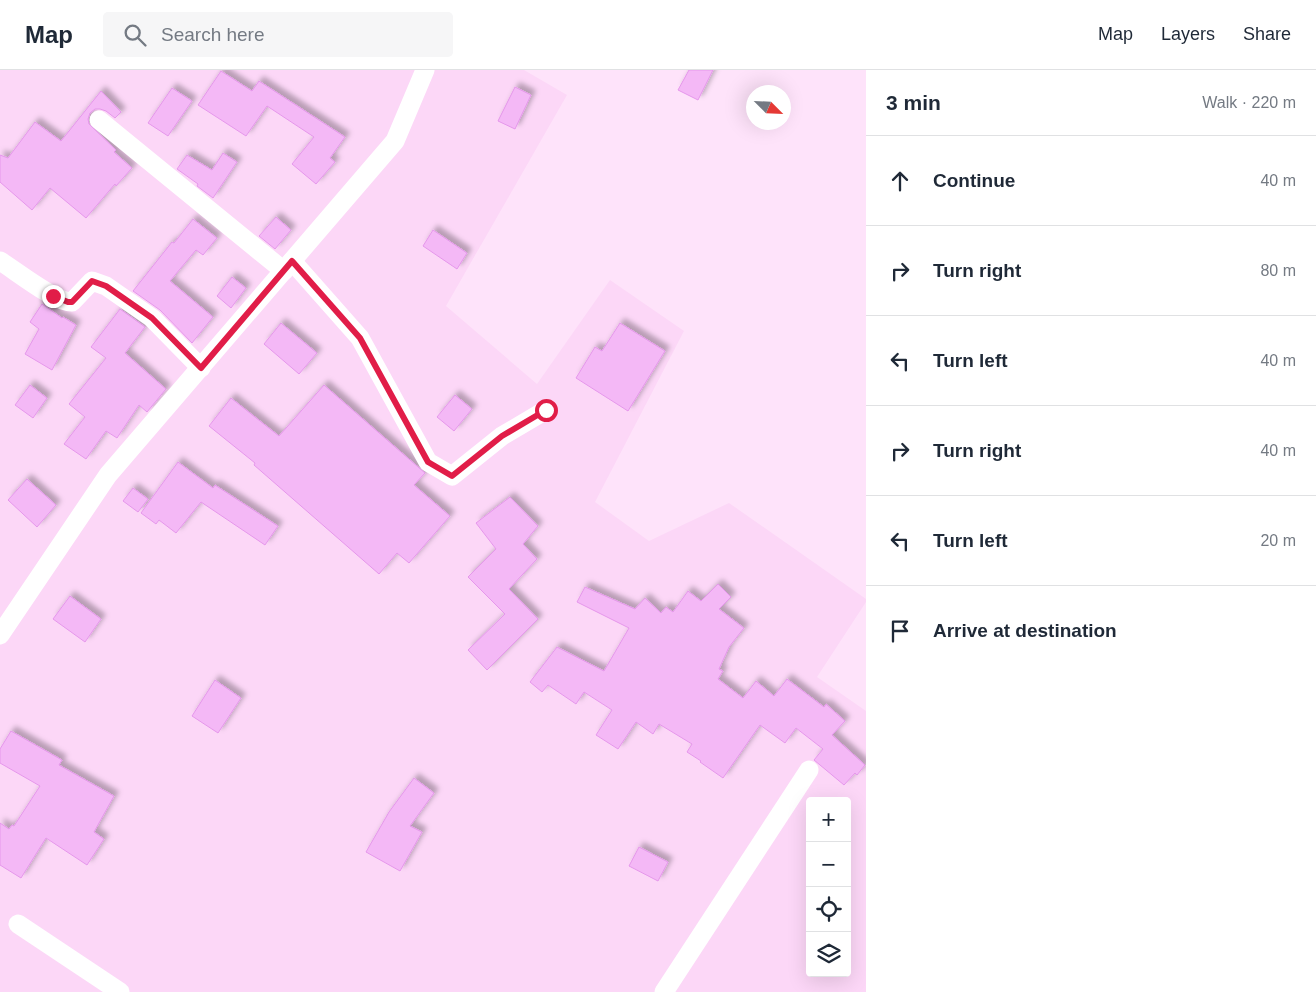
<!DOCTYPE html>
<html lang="en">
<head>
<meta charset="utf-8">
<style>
  body { margin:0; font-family:Helvetica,sans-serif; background:#f6f6f7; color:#1f2937 }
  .controls { position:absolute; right:15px; bottom:15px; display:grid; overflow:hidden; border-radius:5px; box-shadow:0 5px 20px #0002 }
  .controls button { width:45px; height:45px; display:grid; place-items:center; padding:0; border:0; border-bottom:1px solid #e0e1e3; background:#fff; color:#1f2937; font:25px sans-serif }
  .compass { position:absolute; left:746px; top:15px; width:45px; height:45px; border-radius:50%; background:#fff; box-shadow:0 5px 20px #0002; rotate:114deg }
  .stop { position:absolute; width:15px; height:15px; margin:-11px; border:4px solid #e11d48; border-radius:50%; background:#fff }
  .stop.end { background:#e11d48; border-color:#fff; box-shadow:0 1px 5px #0008 }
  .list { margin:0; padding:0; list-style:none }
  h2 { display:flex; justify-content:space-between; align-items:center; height:65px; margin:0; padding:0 20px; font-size:21px }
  h2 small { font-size:16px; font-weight:400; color:#747a83 }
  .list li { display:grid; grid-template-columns:32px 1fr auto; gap:15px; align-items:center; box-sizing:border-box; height:90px; padding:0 20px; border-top:1px solid #e0e1e3 }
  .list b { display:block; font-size:19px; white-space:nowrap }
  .list em { font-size:16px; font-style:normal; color:#747a83 }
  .icon { flex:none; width:28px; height:28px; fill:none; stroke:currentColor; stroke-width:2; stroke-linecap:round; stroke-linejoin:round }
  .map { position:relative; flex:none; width:866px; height:922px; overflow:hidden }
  header { display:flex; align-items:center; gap:30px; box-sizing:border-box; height:70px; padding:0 25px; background:#fff; border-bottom:1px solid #e0e1e3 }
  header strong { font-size:24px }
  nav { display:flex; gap:28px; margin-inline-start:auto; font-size:18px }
  .search { width:350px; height:45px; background:#f6f6f7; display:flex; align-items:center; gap:12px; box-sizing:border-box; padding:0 18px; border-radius:5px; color:#747a83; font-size:19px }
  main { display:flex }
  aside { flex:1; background:#fff }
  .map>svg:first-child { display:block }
</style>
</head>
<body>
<header>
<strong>Map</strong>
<div class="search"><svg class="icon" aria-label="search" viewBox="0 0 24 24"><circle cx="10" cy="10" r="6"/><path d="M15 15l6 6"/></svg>Search here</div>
<nav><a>Map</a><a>Layers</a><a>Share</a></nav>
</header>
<main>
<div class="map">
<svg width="866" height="922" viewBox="0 0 866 922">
  <defs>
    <filter id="shadow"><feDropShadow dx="4.5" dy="-4.5" stdDeviation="2.5" flood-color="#0004"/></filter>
  </defs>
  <rect width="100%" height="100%" fill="#fee3fa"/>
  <!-- residential -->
  <path fill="#fcd7f7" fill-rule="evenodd" d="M0,0H524L567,25L446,236L537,314L610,210L684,261L595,432L649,471L729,433L866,529V532L817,607L866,641V922H0ZM810,731H847V903H810Z"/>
  <!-- building -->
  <g fill="#f4b8f6" stroke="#e597eb" filter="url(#shadow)">
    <polygon points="689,0 713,0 698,30 678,20"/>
    <polygon points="221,1 252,21 259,11 345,67 330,88 335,92 316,114 292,94 314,67 267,36 246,66 198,35"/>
    <polygon points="515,17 531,25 515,59 498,51"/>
    <polygon points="172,18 192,31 168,66 148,53"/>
    <polygon points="101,21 121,42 115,48 106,41 100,39 95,39 90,43 88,49 89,54 116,80 114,82 132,98 116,116 115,114 86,148 50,118 32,140 0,112 0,85 8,88 35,52 61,71"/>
    <polygon points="223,83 237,92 213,128 197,116 198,114 177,99 187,85 212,100"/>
    <polygon points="276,147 291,160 275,179 259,166"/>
    <polygon points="193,149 217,168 203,185 196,180 170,211 213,247 192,273 160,240 133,221 172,172 174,173"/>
    <polygon points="433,160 467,183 457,199 423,176"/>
    <polygon points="232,207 246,218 231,238 217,226"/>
    <polygon points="42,234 62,248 63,247 76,255 52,300 25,284 39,259 30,252"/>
    <polygon points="120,239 145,257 125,283 166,319 147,342 139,335 117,368 106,361 86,389 64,374 85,347 69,334 106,288 91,277"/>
    <polygon points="281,253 317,283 299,304 264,274"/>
    <polygon points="620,253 665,281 628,341 576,308 595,277 602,281"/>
    <polygon points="30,315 47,328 33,348 15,335"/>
    <polygon points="324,315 425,403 414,415 450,446 409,493 397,483 379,504 254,395 255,393 209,356 231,328 279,366"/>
    <polygon points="455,325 472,339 454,361 437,347"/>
    <polygon points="178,392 213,418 215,415 278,456 265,475 201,432 176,463 159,450 156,454 141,443"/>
    <polygon points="27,409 56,435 37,457 8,430"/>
    <polygon points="133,418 148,429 138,442 123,431"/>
    <polygon points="510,427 538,456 523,474 537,489 509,519 538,549 487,600 468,580 505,544 468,507 496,479 476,453"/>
    <polygon points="718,514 731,527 719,539 744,558 729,577 719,599 723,601 718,609 743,628 756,611 774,626 787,609 824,637 826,634 845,651 832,665 865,695 857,705 855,703 844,715 814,690 823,679 796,658 785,673 760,655 723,708 700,692 701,691 687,682 692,674 659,654 653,664 636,652 618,679 596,665 612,640 584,622 576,634 548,615 542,622 530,612 557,577 604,601 629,558 577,532 585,517 635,539 645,528 661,543 666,537 673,542 688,521 701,531"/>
    <polygon points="70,526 101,549 85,572 53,549"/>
    <polygon points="215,610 241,628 218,663 192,646"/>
    <polygon points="11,661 62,690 59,695 114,726 94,762 104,769 87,795 46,768 21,808 0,795 0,753 9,759 12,755 14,756 40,716 0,693 0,679"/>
    <polygon points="414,708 434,723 410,756 422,762 400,801 366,782 389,742"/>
    <polygon points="639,777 668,792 658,811 629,796"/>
  </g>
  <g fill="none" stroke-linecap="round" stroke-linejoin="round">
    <!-- minor -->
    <g stroke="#fff" stroke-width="19">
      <polyline points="99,50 284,201"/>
      <path d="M0,191C15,200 56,233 72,232L92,211L106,216L152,248L201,298"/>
      <polyline points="292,191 360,268 428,392 452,406 502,366 546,340"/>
      <polyline points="0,565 108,405 395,71 425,0"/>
      <polyline points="18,854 120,922"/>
      <polyline points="664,922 809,700"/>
    </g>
  </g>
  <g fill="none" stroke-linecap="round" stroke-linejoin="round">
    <!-- route -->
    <polyline stroke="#e11d48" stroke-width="6" points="53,226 68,232 72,232 92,211 106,216 152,248 201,298 292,191 360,268 428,392 452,406 502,366 546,340"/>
  </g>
</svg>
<div class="controls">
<button>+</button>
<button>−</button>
<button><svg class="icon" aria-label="locate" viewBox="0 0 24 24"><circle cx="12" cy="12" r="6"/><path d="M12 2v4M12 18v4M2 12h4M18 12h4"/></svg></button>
<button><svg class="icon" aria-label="layers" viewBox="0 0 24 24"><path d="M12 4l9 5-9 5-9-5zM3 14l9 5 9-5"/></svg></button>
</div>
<svg class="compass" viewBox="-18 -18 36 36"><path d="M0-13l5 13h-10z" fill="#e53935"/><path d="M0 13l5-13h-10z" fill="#747a83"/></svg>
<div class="stop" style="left:546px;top:340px"></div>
<div class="stop end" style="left:53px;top:226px"></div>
</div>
<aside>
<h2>3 min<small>Walk · 220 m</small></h2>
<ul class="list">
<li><svg class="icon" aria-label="ahead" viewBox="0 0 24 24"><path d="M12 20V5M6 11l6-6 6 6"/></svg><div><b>Continue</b></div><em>40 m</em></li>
<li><svg class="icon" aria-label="right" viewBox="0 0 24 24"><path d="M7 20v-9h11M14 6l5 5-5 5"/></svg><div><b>Turn right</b></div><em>80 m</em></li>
<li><svg class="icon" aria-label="left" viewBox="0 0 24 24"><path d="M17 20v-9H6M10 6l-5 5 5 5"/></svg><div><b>Turn left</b></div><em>40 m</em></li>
<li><svg class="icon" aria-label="right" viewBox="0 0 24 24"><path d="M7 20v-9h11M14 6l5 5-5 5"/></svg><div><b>Turn right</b></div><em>40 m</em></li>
<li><svg class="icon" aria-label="left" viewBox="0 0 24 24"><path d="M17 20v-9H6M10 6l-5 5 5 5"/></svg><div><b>Turn left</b></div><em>20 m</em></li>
<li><svg class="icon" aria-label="arrive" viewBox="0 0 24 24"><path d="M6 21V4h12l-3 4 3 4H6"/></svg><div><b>Arrive at destination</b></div></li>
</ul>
</aside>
</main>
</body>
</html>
